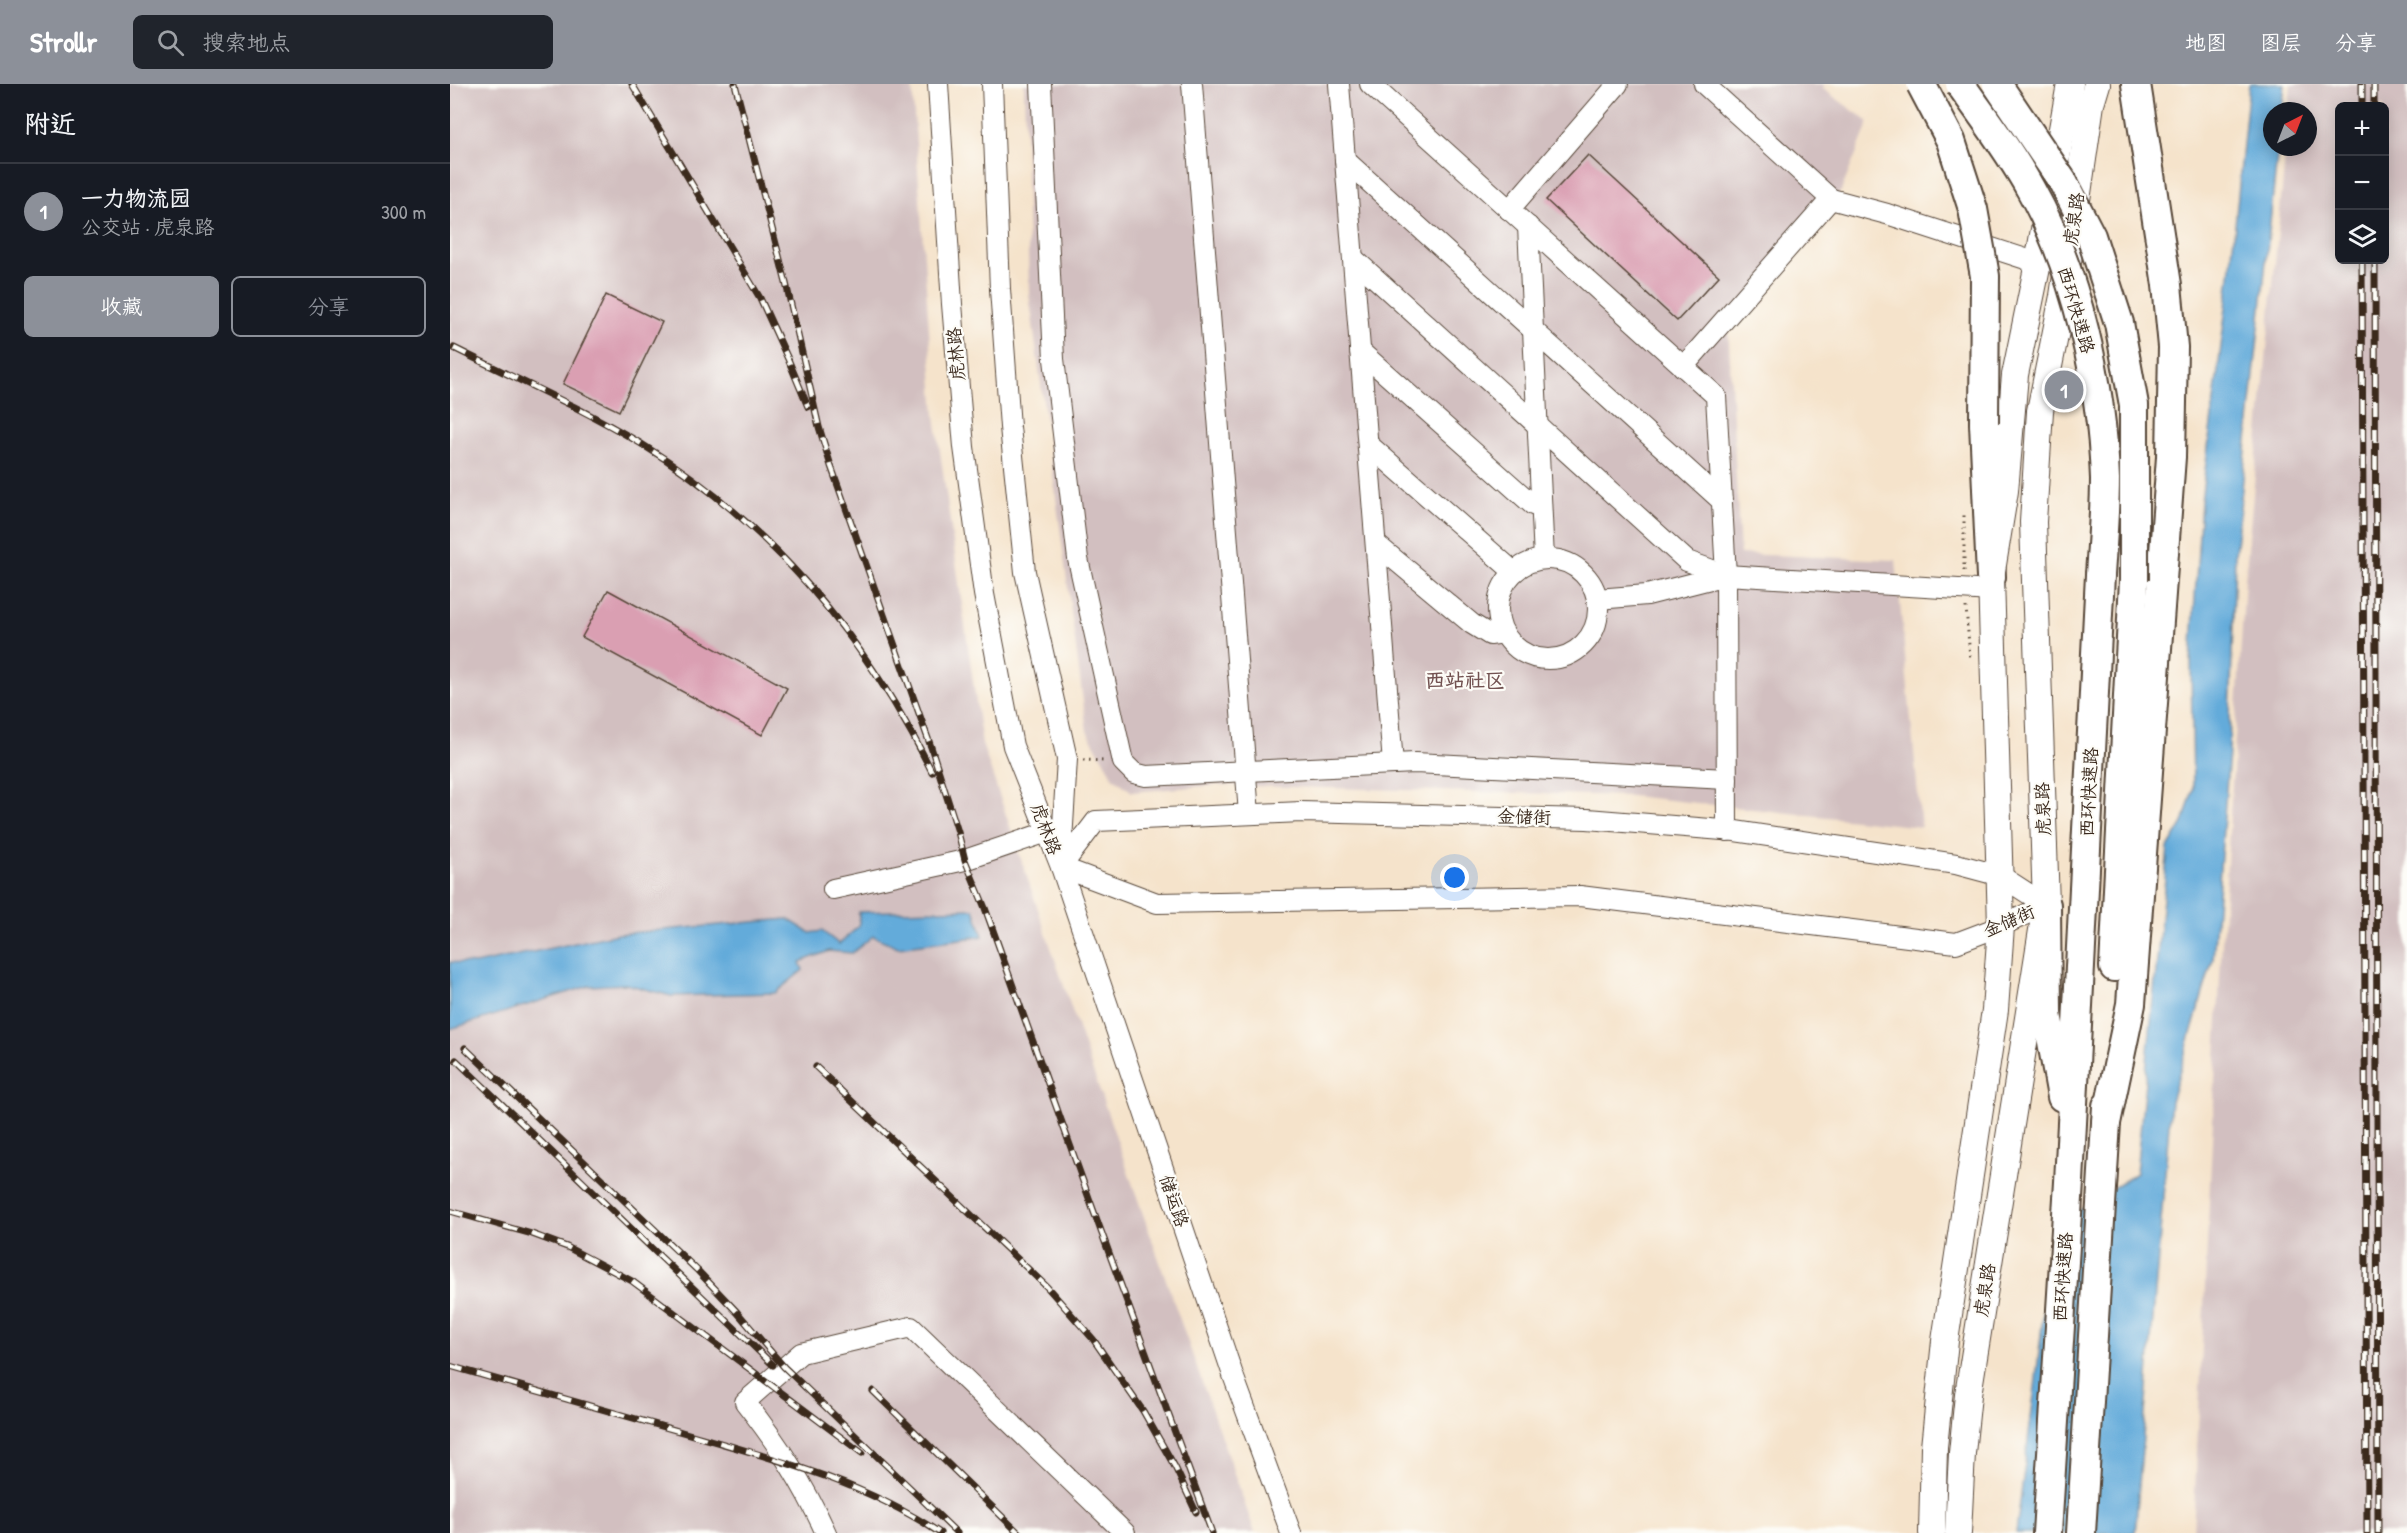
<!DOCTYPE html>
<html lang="zh">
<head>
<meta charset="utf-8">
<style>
  body { margin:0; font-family:"Patrick Hand","LXGW WenKai TC",sans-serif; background:#20242c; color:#f1f3f6 }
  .controls { position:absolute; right:18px; top:18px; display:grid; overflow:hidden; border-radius:9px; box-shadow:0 3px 15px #0003 }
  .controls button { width:54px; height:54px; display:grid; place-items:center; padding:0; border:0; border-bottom:2px solid #363941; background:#171b24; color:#f1f3f6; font:30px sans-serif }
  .compass { position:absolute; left:1813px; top:18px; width:54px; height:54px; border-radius:50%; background:#171b24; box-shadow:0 3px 15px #0003; rotate:42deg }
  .you { position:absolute; left:1005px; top:794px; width:21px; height:21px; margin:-15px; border:4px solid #fff; border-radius:50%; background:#1a73e8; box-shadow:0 0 0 9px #1a73e833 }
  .badge { display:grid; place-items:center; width:39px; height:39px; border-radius:50%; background:#8c9099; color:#fff; font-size:20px; font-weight:700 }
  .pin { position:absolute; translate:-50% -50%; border:3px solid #fff; box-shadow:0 2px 6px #0006 }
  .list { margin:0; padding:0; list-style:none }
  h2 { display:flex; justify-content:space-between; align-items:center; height:78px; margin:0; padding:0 24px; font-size:26px }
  h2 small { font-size:20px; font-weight:400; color:#9ea1a6 }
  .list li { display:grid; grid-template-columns:39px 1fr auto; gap:18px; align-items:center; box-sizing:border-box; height:96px; padding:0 24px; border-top:2px solid #363941 }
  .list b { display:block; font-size:22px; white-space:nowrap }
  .list p { margin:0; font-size:20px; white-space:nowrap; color:#9ea1a6 }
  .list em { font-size:20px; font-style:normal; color:#9ea1a6 }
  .actions { display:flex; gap:12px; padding:18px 24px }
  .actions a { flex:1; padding:14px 0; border:2px solid #8c9099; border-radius:9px; text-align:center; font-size:21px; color:#8c9099 }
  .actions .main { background:#8c9099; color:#fff }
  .icon { flex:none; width:33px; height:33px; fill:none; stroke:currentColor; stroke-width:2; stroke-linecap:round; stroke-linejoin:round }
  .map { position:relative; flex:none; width:1957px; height:1449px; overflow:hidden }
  header { display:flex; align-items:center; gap:36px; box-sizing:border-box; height:84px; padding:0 30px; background:#8c9099; color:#fff }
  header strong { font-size:28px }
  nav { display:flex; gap:33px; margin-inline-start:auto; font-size:21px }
  .search { width:420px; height:54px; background:#20242c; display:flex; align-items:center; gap:15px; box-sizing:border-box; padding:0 21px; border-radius:9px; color:#9ea1a6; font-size:22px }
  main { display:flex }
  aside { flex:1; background:#171b24 }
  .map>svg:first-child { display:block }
</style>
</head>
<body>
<header>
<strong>Strollr</strong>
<div class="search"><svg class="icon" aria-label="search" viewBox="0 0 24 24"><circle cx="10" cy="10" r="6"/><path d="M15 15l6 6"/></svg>搜索地点</div>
<nav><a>地图</a><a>图层</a><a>分享</a></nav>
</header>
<main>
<aside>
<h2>附近<small></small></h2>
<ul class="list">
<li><span class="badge">1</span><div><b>一力物流园</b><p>公交站 · 虎泉路</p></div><em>300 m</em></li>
</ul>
<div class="actions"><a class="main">收藏</a><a>分享</a></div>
</aside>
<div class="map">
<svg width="1957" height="1449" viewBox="0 0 1957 1449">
  <rect width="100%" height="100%" fill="#fdfcf7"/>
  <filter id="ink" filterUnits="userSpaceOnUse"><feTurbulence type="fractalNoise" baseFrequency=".0167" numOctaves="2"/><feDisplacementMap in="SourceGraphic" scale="12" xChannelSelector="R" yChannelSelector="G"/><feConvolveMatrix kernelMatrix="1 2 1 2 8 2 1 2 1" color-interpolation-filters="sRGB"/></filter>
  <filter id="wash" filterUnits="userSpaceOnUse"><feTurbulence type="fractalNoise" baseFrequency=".008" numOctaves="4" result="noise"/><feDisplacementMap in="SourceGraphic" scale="24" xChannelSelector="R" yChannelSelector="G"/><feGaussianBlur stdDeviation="1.35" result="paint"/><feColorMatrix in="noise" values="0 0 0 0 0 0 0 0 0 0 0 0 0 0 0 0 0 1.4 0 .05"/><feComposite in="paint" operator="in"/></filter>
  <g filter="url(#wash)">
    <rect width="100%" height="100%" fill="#f5e3cb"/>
    <!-- industrial -->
    <g fill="#d2bfc0" fill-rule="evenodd">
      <polygon points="0,0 462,0 485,332 532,660 642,985 805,1449 0,1449"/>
      <polygon points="574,0 1374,0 1373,5 1419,38 1391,107 1278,239 1290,470 1446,476 1471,743 1181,712 768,701 682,708 663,693 637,647 579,210"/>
      <path d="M1841,0H1957V1449H1743L1770,892L1795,496L1836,63H1858V27H1839ZM1934,22V176H1890V22Z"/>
    </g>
    <!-- water -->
    <g fill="#63abda" stroke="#4f6a7c" stroke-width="1.5">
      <polygon points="1799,0 1835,0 1832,27 1822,27 1822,63 1828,63 1785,471 1779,668 1763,875 1721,1017 1685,1449 1566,1449 1586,1295 1603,1142 1686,1089 1718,764 1733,739 1743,705 1741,577 1751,418 1780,192"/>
      <polygon points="524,825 533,852 448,863 423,852 402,869 379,867 350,878 353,886 325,909 221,912 176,900 139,902 0,945 0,878 25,880 168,850 338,835 360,849 372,847 389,860 409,842 409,828"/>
    </g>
    <g id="blocks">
      <!-- building -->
      <g fill="#da9fb2">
        <polygon points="1138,71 1269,192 1227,237 1096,116"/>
        <polygon points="156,211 212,238 169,327 113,300"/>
        <polygon points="158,506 337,604 312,651 132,553"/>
      </g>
    </g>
  </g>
  <g filter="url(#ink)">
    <use href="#blocks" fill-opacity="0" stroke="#574638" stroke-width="1.5"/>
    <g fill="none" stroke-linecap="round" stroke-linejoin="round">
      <defs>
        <g id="minor">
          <polyline points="488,0 502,220 514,363 534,510 563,662 611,783 784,1294 841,1449"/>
          <polyline points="542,0 550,205 560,343 575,488 617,675 611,774"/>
          <polyline points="591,0 604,275 628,475 673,678 684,689 696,692 965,679 1277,695"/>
          <polyline points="742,0 799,730"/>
          <polyline points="889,0 943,680"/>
          <polyline points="920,0 1266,312 1276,491 1277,747"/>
          <polyline points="895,76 1272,417"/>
          <polyline points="1381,115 1437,130 1588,179"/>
          <polyline points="1059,126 1168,0"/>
          <polyline points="1078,142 1094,475"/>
          <polyline points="903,174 1237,477 1276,491 1542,507"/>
          <polyline points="910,267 1083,421 1091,423"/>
          <polyline points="1233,283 1381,115 1254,0"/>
          <polyline points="918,360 1064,488"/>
          <polyline points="926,460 1022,540 1040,551 1054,549"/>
          <circle cx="1098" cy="525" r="50"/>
          <polyline points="1147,515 1197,511 1276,491"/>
          <polygon points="851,728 1137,735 1285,747 1506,780 1551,792 1596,821 1551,842 1506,859 1130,812 707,819 611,783 646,737"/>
          <polyline points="383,805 515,776 597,748"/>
          <path d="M376,1449C353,1399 329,1361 295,1318L351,1269L461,1243L675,1449"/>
        </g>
        <g id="major">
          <polyline points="1482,1449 1484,1363 1495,1257 1545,926 1551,842 1541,493 1555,407 1565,291 1588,179 1620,0"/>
          <polyline points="1508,1449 1512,1369 1518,1311 1596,821 1583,438 1590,327 1613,212 1641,20 1647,0"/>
        </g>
        <g id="highway">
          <polyline points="1534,339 1541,493"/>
          <polyline points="1596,821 1597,930 1612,1013"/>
          <polyline points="1664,883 1684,496"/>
          <polyline points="1656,1039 1681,920 1721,373 1723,263 1717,201 1686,0"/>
          <polyline points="1597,1449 1619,1098 1650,491"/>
          <polyline points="1631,1449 1657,1022"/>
        </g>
      </defs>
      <!-- minor casing -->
      <use href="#minor" stroke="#574638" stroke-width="22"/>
      <!-- major casing -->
      <use href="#major" stroke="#574638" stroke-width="28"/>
      <!-- highway casing -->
      <use href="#highway" stroke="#574638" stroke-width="32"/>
      <!-- path -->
      <g stroke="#574638" stroke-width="3" stroke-dasharray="1.5 4.5" stroke-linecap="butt">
        <polyline points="1514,487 1514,431"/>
        <polyline points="1516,523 1520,574"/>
        <polyline points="633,676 654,677"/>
      </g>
      <!-- minor -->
      <use href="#minor" stroke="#fff" stroke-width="20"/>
      <!-- major -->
      <use href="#major" stroke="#fff" stroke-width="26"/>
      <!-- highway -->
      <use href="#highway" stroke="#fff" stroke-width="28"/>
      <defs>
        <g id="rail">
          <polyline points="182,0 310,214 338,275 358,323"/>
          <polyline points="285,0 336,199 369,343 381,382 481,663 508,748 515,776 535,824 644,1128 762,1449"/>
          <polyline points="1912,0 1912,22"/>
          <polyline points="1924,0 1924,22"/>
          <polyline points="1912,176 1917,1449"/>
          <polyline points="1925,176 1928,1449"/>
          <path d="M4,264C66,295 130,323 190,359C319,438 415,553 482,688"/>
          <polyline points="15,964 248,1187 287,1228 334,1283 507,1449"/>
          <polyline points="6,976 323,1281"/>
          <polyline points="366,983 597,1203 643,1255 693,1327 725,1383 746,1428"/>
          <polyline points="0,1127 82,1150 117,1163 182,1197 412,1369"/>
          <path d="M0,1282C77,1304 155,1326 232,1348C322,1374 412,1397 490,1449"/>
          <polyline points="423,1307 569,1449"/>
        </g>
      </defs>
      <!-- rail casing -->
      <use href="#rail" stroke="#3b2a1e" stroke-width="7"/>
      <!-- rail -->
      <use href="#rail" stroke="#fdfcf7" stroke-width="4.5" stroke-dasharray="14" stroke-linecap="butt"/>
      <defs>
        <g id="highway-bridge">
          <polyline points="1471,0 1501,57 1523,125 1535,192 1534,339"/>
          <path d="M1510,0C1534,34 1561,69 1581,106C1627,188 1652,302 1655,395C1655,427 1652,459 1650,491"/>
          <polyline points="1547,0 1613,98 1641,152 1669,239 1684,321 1684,496"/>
        </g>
      </defs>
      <!-- highway-bridge casing -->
      <use href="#highway-bridge" stroke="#574638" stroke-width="32" stroke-linecap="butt"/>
      <!-- highway-bridge -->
      <use href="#highway-bridge" stroke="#fff" stroke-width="28"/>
    </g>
  </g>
  <g text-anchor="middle" stroke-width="4.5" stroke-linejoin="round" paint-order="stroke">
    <!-- street labels -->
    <g font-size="18" fill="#3b2a1e" stroke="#fdfcf7">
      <text transform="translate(1624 135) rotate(-82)" y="6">虎泉路</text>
      <text transform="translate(1626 226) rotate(74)" y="6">西环快速路</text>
      <text transform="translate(506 270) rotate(-95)" y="6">虎林路</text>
      <text transform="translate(1639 708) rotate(-87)" y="6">西环快速路</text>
      <text transform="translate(1593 725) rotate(-92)" y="6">虎泉路</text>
      <text transform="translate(1074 733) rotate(1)" y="6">金储街</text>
      <text transform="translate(596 745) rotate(69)" y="6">虎林路</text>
      <text transform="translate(1559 837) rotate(-23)" y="6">金储街</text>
      <text transform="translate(724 1117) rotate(71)" y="6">储运路</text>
      <text transform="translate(1613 1193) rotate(-86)" y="6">西环快速路</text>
      <text transform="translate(1535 1206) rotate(-81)" y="6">虎泉路</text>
    </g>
    <!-- neighbourhood labels -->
    <g font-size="20" font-weight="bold" fill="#735352" stroke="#fdfcf7">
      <text x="1015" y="603">西站社区</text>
    </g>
  </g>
</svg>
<div class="controls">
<button>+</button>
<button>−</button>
<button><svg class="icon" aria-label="layers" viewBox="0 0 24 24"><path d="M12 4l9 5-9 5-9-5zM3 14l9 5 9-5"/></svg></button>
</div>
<svg class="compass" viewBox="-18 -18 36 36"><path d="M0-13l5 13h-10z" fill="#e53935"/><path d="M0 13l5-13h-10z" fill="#9ea1a6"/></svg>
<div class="you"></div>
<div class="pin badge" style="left:1614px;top:306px">1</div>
</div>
</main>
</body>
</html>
